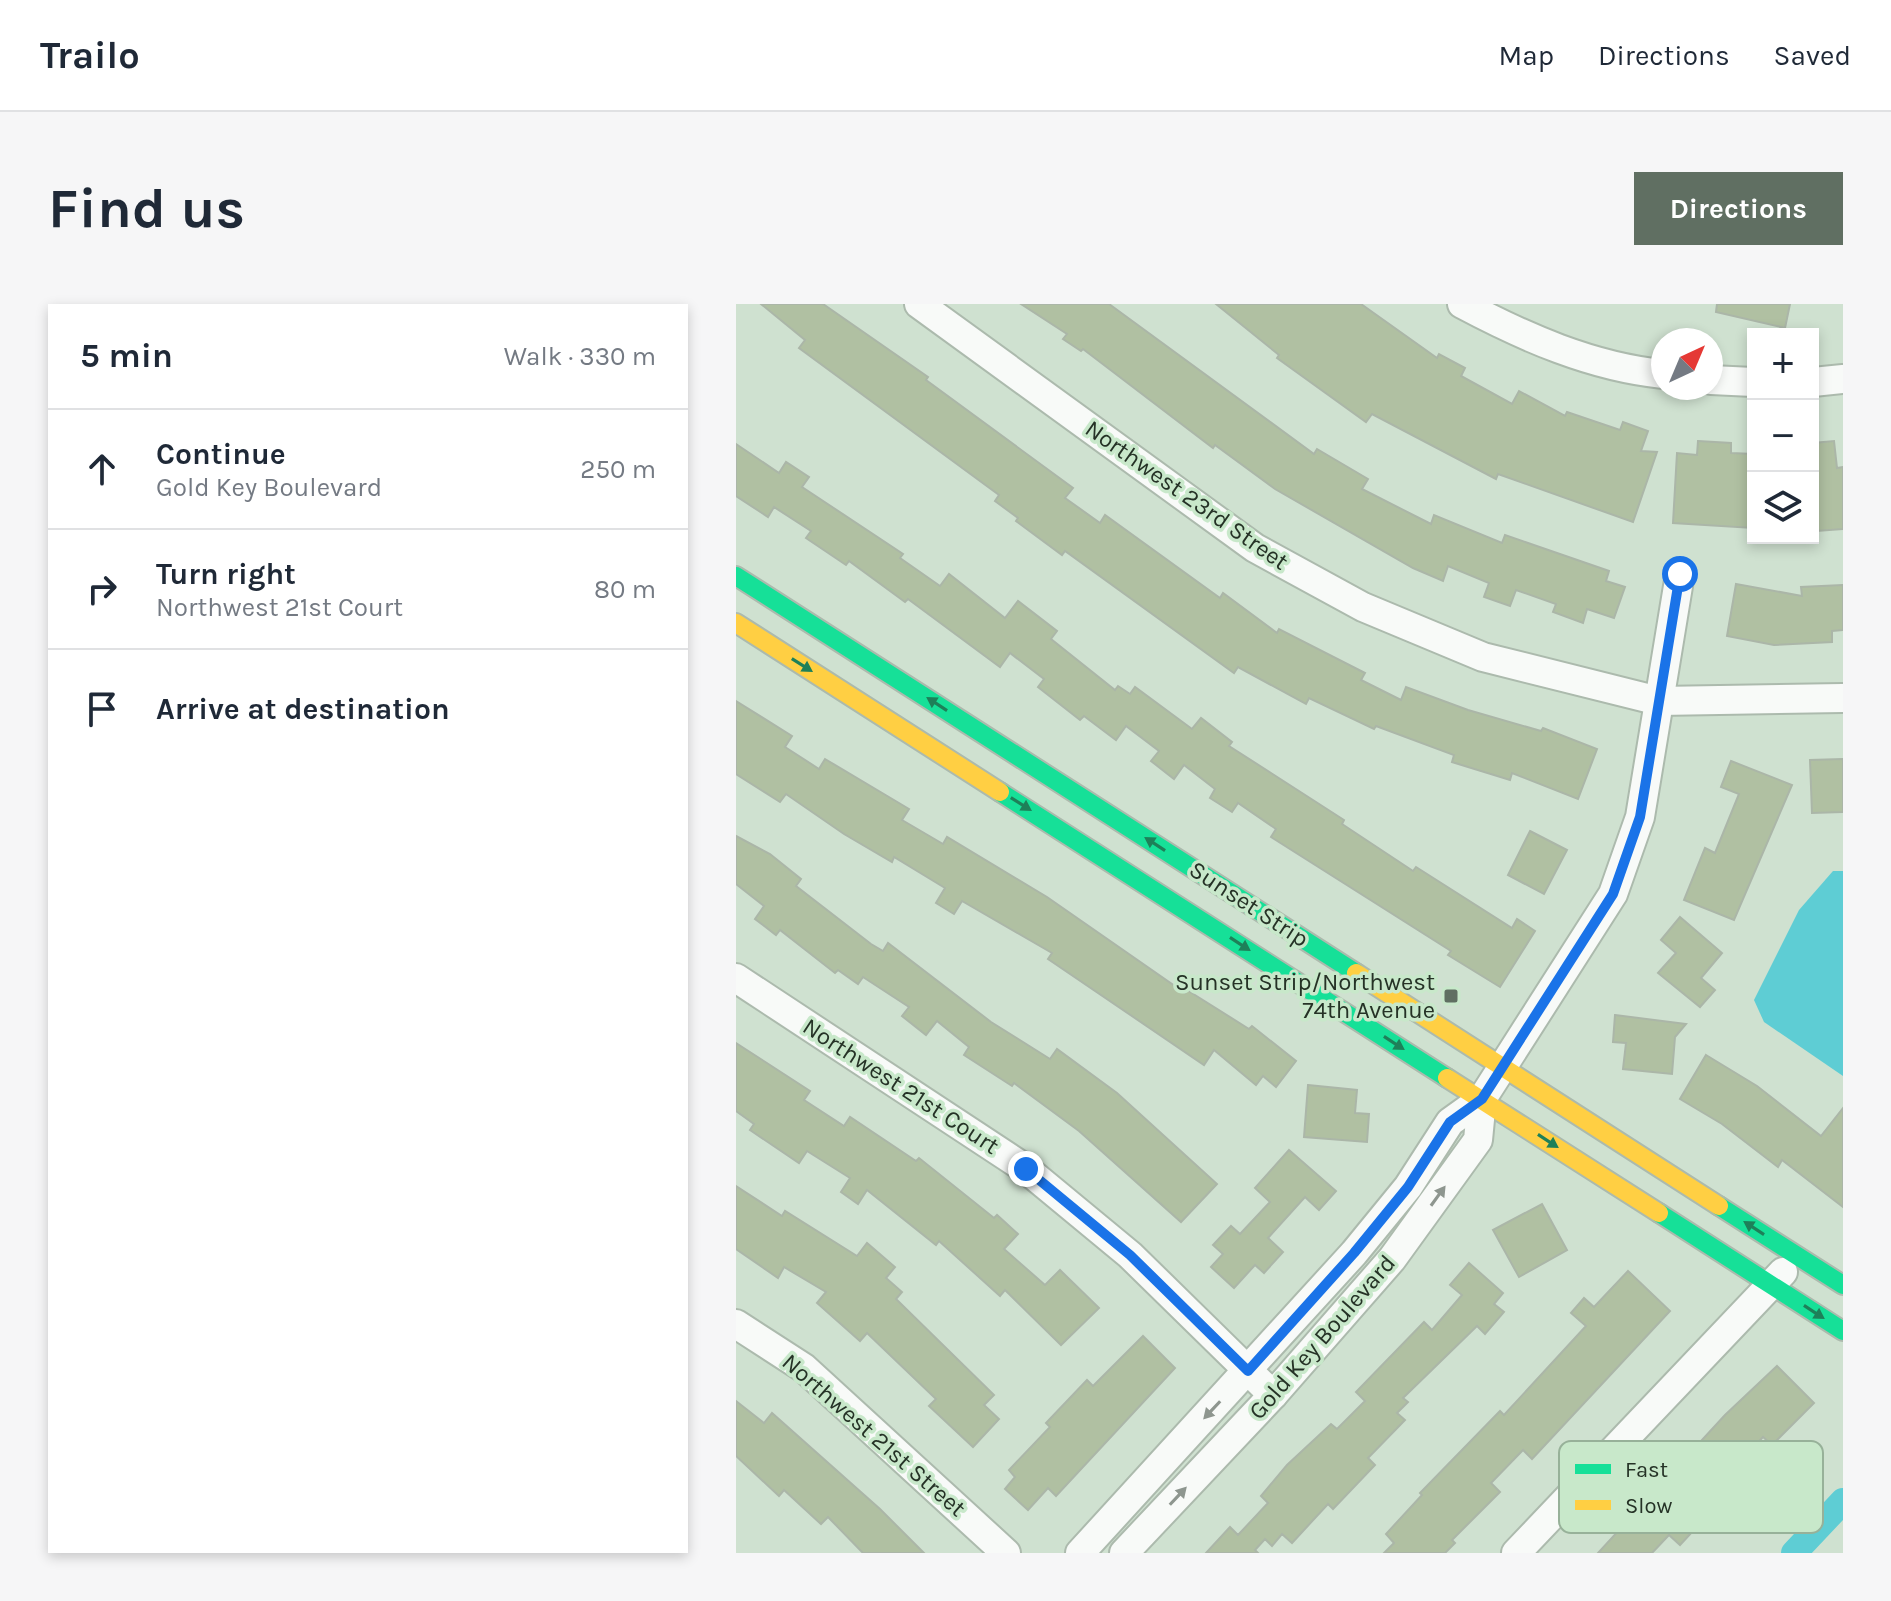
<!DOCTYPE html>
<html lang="en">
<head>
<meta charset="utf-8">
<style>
  body { margin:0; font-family:Karla,sans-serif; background:#f6f6f7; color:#1f2937 }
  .controls { position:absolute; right:24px; top:24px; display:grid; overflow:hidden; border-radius:0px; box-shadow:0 4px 12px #0003 }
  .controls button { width:72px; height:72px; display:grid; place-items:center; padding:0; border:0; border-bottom:2px solid #e0e1e3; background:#fff; color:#1f2937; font:40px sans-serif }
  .compass { position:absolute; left:915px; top:24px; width:72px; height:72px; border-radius:50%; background:#fff; box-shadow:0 4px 12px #0003; rotate:44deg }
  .stop { position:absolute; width:24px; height:24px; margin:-18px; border:6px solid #1a73e8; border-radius:50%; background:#fff }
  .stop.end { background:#1a73e8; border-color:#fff; box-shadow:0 2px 8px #0008 }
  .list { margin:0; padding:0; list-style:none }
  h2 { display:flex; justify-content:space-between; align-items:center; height:104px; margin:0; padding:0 32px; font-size:34px }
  h2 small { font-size:26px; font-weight:400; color:#747a83 }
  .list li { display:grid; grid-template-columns:52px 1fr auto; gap:24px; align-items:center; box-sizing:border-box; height:120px; padding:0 32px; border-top:2px solid #e0e1e3 }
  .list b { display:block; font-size:30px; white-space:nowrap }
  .list p { margin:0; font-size:26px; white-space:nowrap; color:#747a83 }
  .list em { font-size:26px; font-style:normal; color:#747a83 }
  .icon { flex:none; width:44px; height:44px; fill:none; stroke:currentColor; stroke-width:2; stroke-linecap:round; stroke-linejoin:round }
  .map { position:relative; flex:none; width:1107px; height:1249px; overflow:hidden; border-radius:0px }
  header { display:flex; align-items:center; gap:48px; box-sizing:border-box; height:112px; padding:0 40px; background:#fff; border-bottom:2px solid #e0e1e3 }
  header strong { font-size:38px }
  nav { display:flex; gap:44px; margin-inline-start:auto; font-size:28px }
  .intro { display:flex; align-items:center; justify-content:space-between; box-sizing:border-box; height:192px; padding:0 48px }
  h1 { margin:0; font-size:56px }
  .button { padding:20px 36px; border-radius:0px; background:#606f62; color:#fff; font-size:28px; font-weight:700 }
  main { display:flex; gap:48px; padding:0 48px }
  aside { flex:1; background:#fff; border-radius:0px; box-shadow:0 4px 12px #0003 }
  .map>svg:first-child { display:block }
</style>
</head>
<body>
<header>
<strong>Trailo</strong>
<nav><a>Map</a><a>Directions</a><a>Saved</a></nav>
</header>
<div class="intro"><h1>Find us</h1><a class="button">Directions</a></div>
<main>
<aside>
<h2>5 min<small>Walk · 330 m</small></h2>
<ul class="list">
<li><svg class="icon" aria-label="ahead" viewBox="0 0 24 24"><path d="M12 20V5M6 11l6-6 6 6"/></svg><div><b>Continue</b><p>Gold Key Boulevard</p></div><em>250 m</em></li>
<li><svg class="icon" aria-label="right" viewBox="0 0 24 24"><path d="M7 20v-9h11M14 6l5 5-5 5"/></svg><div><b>Turn right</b><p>Northwest 21st Court</p></div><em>80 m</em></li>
<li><svg class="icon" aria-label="arrive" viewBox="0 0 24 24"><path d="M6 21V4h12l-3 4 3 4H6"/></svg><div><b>Arrive at destination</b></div></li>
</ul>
</aside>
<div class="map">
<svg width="1107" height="1249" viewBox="0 0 1107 1249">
  <rect width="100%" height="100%" fill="#cfe1d0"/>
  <!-- water -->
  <polygon fill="#5ecdd4" points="1097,567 1107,567 1107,772 1028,718 1018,696 1063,606"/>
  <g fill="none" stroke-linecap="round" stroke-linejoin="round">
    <!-- canal -->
    <polyline stroke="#5ecdd4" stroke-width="26" points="1058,1249 1107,1197"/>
  </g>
  <!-- building -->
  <g fill="#b0c0a2" stroke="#abb6a8" stroke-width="2">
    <polygon points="25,0 87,0 192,73 190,76 337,184 329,194 364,219 369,211 484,294 487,289 541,329 543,325 629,369 625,376 665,396 670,383 732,406 805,427 807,424 861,445 842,495 776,469 774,476 716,458 718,451 640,422 638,425 573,394 570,400 502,363 498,369 329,247 326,251 280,217 282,214 259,197 263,191 63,44 69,36"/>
    <polygon points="285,0 373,0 578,150 581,145 632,175 626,185 695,220 698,211 766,239 769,231 873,267 870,277 889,283 878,314 851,305 847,319 817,308 820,300 780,286 774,302 748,293 753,279 712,262 707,277 677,264 539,185 479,141 477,144 347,45 345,47 327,35 331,30"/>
    <polygon points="480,0 625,0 701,54 703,50 729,64 725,72 776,100 783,87 829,112 831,108 884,126 887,118 912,127 905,147 921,148 897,218 762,170 760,175 636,110 630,118 541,54 543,51"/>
    <polygon points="981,0 1054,0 1049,24 980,8"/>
    <polygon points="962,137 995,139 995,149 1017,150 1017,224 937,219 941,149 961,151"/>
    <polygon points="1098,137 1101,164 1107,163 1107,225 1081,227 1077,139"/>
    <polygon points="0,140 43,169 50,158 73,173 66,183 167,250 164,254 204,282 213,270 269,314 282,297 321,327 315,335 379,386 382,382 394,390 399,383 456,425 465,414 496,438 493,442 608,516 606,520 677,567 680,563 776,624 781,615 799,627 764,683 712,651 715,647 535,533 540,525 502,499 496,508 474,494 479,485 448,461 438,475 415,457 423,447 390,422 380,436 348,412 344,416 302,383 308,375 274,349 264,363 172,295 169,298 113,257 110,261 70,234 75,227 38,203 32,213 0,192"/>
    <polygon points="1000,280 1066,292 1065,283 1107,281 1107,326 1096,327 1096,338 1038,341 991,332"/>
    <polygon points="0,397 56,432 49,443 83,465 89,455 173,505 166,516 207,540 211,533 311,593 449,689 451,686 513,725 516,722 560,757 540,783 527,772 520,781 478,746 468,761 312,655 316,649 226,597 218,610 200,599 209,584 158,553 156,558 108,530 50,490 44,498 0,470"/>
    <polygon points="1107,455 1107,508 1076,509 1074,456"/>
    <polygon points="995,457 1056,481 998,616 948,596 969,544 979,549 1003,490 985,483"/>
    <polygon points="794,527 831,546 808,590 772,571"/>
    <polygon points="0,532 34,550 65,575 60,582 135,640 147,647 152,639 255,718 314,755 321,745 381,789 481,880 445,918 343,827 278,779 276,782 228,751 233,743 201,717 190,731 166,712 173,703 127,673 122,680 102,666 99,669 44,626 40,631 19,615 28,602 0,580"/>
    <polygon points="944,613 986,649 965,674 979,686 964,703 922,669 940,649 925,636"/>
    <polygon points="879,711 950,720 939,733 936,770 887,765 890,739 877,738"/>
    <polygon points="0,739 74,787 68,796 108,822 114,813 180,857 183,854 258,914 261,911 282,930 268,945 309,981 324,966 363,1004 325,1041 269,986 264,992 203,937 200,941 131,886 122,900 105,888 114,874 71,847 63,859 14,826 18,820 0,807"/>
    <polygon points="970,751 1021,782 1085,832 1107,804 1107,903 1046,856 1042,863 986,820 944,795"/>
    <polygon points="572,781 621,786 619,809 633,810 631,838 568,833"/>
    <polygon points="553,846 600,887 583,906 569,893 532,934 547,948 528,969 519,961 498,984 475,963 487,950 477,941 495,922 504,930 534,898 519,884"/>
    <polygon points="0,882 46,912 49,907 121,952 131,939 159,963 150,974 166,988 160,995 258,1091 248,1101 263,1115 237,1143 193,1102 200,1095 131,1029 124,1037 81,999 90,988 48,963 42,974 0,945"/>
    <polygon points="806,900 831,946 783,973 757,926"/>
    <polygon points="733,959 767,989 758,1000 768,1008 749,1030 741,1022 667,1094 672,1098 661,1109 669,1116 632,1154 639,1161 597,1205 592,1200 556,1239 546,1230 536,1242 529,1235 519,1246 522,1249 470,1249 494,1223 502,1231 532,1199 525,1192 551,1161 595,1120 601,1125 629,1097 620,1088 688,1018 696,1026 726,991 714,981"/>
    <polygon points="892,967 934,1007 796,1155 787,1146 755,1179 764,1188 716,1236 719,1239 709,1249 648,1249 658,1239 650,1230 686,1191 684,1189 764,1107 768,1111 850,1022 835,1009 848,994 858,1003"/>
    <polygon points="407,1032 439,1064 320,1192 312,1184 292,1206 269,1185 279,1173 273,1166 314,1123 310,1119 351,1076 357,1082"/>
    <polygon points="1041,1062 1078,1099 1036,1141 1027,1133 974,1190 983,1199 944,1241 933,1231 916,1249 862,1249 989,1111"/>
    <polygon points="0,1097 28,1119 36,1109 144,1205 188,1249 127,1249 92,1213 85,1220 48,1186 43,1192 0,1152"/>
  </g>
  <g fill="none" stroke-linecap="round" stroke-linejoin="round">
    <defs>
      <g id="street">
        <polyline points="183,0 519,244 627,303 747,353 923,397 1107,394"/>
        <path d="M726,0C788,33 856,63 927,70"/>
        <polyline points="975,76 1017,78"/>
        <polyline points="1077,78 1107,75"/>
        <polyline points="0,674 290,865 394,951 537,1091"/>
        <polyline points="0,1020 68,1064 270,1249"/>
        <polyline points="344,1249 618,949 672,883 714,818 746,795 877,590 904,513 944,270"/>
        <polyline points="388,1249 537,1091 656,955 742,836 746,795"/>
        <polyline points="780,1249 1047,968"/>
      </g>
      <g id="fast">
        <polyline points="0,272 620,669"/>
        <polyline points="264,488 711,774"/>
        <polyline points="983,902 1107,981"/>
        <polyline points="923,909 1107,1027"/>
      </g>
      <g id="slow">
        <polyline points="0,319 264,488"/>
        <polyline points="620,669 983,902"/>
        <polyline points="711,774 923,909"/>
      </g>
    </defs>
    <!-- street casing -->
    <use href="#street" stroke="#acbaad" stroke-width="32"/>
    <!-- fast casing -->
    <use href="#fast" stroke="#acbaad" stroke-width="22"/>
    <!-- slow casing -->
    <use href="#slow" stroke="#acbaad" stroke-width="22"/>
    <!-- street -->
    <use href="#street" stroke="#f8faf8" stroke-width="28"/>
    <!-- fast -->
    <use href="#fast" stroke="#16e098" stroke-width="18"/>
    <!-- slow -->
    <use href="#slow" stroke="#ffcf43" stroke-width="18"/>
  </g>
  <!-- one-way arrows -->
  <defs><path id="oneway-solid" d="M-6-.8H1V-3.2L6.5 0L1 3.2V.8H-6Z" transform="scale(2)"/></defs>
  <g fill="#1e8059">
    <use href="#oneway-solid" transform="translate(66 361) rotate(32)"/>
    <use href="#oneway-solid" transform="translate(201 400) rotate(-147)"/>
    <use href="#oneway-solid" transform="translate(285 500) rotate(32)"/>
    <use href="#oneway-solid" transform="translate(419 540) rotate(-147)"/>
    <use href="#oneway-solid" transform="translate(504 640) rotate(33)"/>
    <use href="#oneway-solid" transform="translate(658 739) rotate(33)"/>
    <use href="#oneway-solid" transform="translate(812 837) rotate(33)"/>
    <use href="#oneway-solid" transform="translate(1018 924) rotate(-147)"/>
    <use href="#oneway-solid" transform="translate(1078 1008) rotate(33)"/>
  </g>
  <g fill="#8e968f">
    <use href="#oneway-solid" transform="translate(702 892) rotate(-54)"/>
    <use href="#oneway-solid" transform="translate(476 1106) rotate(133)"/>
    <use href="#oneway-solid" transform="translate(442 1192) rotate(-47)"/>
  </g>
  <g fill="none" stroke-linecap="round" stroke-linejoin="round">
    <!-- route -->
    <polyline stroke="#1a73e8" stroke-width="10" points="290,865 394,951 512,1067 618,949 672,883 714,818 746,795 877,590 904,513 944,270"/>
  </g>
  <!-- markers -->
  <rect fill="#606f62" stroke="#c8e8ca" stroke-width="3" x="707" y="684" width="16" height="16" rx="4"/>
  <g text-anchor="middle" stroke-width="7" stroke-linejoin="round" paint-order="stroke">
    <!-- street labels -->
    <g font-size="24" fill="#253226" stroke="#c8e8ca">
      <text transform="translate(451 191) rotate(35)" y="8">Northwest 23rd Street</text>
      <text transform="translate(513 600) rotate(33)" y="8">Sunset Strip</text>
      <text transform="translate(165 782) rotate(33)" y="8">Northwest 21st Court</text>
      <text transform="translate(586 1033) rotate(-49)" y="8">Gold Key Boulevard</text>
      <text transform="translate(138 1131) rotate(41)" y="8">Northwest 21st Street</text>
    </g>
    <!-- poi labels -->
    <g font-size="24" fill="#253226" stroke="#c8e8ca" text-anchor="end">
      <text x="699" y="686">Sunset Strip/Northwest<tspan x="699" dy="28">74th Avenue</tspan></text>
    </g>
  </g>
  <!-- legend -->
  <rect x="823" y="1137" width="264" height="92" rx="12" fill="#c8e8ca" stroke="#97b199" stroke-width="2"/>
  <rect x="839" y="1160" width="36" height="10" fill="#16e098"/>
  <rect x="839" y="1196" width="36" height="10" fill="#ffcf43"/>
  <g font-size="22" fill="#253226">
    <text x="889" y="1173">Fast</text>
    <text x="889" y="1209">Slow</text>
  </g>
</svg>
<div class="controls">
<button>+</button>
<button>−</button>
<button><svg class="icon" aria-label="layers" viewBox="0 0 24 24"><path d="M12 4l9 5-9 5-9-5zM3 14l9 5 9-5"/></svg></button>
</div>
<svg class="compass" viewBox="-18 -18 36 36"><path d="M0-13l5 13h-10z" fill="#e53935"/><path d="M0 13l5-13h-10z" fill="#747a83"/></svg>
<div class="stop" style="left:944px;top:270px"></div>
<div class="stop end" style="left:290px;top:865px"></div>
</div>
</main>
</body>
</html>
